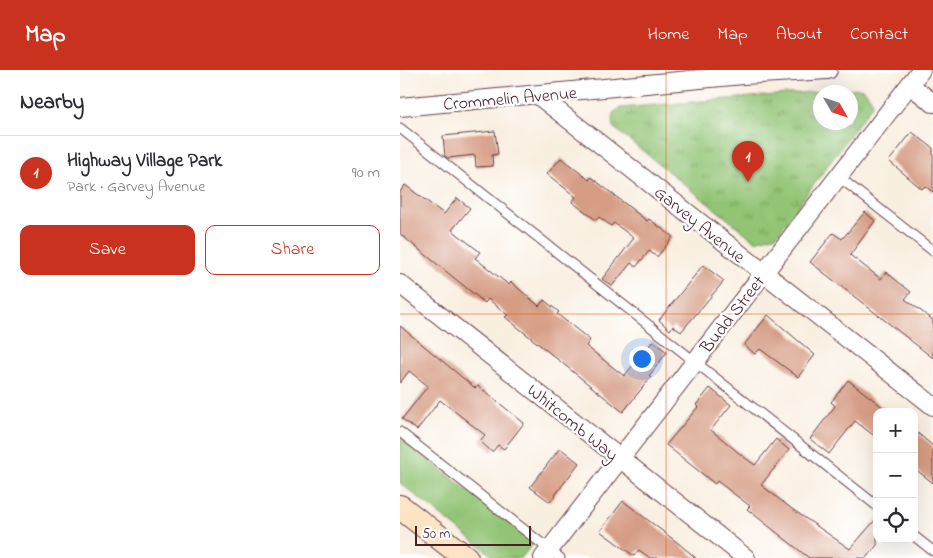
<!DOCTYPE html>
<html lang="en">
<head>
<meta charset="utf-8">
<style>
  body { margin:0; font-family:"Indie Flower",sans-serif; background:#f2f2f3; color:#2b2b33 }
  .controls { position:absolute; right:15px; bottom:15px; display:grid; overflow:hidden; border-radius:10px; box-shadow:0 5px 20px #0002 }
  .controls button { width:45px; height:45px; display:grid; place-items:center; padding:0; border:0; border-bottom:1px solid #e1e1e2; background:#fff; color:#2b2b33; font:25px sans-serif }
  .compass { position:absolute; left:413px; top:15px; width:45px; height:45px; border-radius:50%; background:#fff; box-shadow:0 5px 20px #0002; rotate:129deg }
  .scale { position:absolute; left:15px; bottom:12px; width:116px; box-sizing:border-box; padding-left:5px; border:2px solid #4a1f2b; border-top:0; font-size:14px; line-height:18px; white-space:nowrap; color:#4a1f2b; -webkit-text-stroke:4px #fff; paint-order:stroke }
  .you { position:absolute; left:241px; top:288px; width:18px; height:18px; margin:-12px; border:4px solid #fff; border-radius:50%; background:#1a73e8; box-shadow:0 0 0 8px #1a73e833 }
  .badge { display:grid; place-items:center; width:32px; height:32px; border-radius:50%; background:#c8321e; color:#fff; font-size:16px; font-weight:700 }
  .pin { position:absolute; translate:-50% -41px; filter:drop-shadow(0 1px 2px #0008) }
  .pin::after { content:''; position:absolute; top:26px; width:18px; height:15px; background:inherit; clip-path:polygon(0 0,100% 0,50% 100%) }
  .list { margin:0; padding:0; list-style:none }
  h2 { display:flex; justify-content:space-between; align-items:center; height:65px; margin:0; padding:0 20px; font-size:21px }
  h2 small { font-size:16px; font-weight:400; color:#7c7c81 }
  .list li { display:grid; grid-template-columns:32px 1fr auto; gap:15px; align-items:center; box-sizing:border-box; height:75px; padding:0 20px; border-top:1px solid #e1e1e2 }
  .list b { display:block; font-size:19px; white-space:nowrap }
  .list p { margin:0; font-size:16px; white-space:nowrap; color:#7c7c81 }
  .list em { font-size:16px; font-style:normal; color:#7c7c81 }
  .actions { display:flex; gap:10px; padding:15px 20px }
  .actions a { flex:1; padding:11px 0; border:1px solid #c8321e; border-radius:10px; text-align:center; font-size:18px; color:#c8321e }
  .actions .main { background:#c8321e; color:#fff }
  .icon { flex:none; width:28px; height:28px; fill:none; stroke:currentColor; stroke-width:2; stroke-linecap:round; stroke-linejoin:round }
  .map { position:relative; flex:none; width:533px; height:488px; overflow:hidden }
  header { display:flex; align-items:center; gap:30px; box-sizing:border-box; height:70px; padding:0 25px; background:#c8321e; color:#fff }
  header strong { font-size:24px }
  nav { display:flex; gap:28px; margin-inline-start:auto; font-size:18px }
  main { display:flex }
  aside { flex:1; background:#fff }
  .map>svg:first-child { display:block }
</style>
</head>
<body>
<header>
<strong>Map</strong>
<nav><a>Home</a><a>Map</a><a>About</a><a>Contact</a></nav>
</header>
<main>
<aside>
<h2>Nearby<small></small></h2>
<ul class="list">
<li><span class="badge">1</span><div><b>Highway Village Park</b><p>Park · Garvey Avenue</p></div><em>90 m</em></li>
</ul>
<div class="actions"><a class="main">Save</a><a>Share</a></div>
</aside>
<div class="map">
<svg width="533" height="488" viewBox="0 0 533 488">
  <defs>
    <pattern id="park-tufts" width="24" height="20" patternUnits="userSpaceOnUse" patternTransform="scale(1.25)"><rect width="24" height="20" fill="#92c475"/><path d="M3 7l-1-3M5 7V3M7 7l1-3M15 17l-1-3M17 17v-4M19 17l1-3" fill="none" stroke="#799f60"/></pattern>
  </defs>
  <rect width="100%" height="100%" fill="#fff"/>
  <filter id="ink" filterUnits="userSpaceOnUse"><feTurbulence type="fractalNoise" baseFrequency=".02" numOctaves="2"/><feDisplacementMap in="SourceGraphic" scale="10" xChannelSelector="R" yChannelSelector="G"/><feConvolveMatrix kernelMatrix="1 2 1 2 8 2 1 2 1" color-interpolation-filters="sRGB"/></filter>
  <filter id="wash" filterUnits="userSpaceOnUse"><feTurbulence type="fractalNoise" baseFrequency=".0096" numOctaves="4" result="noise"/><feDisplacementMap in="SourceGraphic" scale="20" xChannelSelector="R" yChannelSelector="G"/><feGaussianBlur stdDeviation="1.12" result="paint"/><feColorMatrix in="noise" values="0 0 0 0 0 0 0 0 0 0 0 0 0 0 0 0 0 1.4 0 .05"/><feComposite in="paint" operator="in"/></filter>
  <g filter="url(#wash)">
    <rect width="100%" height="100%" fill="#f9efe1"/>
    <!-- grass -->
    <polygon fill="#92c475" stroke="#6e7250" points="0,367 134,473 121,488 95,488 0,413"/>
    <!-- park -->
    <path fill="url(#park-tufts)" stroke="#6e7250" fill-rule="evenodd" d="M458,18L464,19L472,30V35L377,165L355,171L214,58L212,51L213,43L220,38ZM420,22H450V52H420Z"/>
    <g id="blocks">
      <!-- building -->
      <g fill="#d69c84">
        <polygon points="95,61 98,84 92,85 93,96 76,97 75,85 48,88 45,86 43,66"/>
        <polygon points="512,62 533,78 533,122 525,116 522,119 489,91"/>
        <polygon points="161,88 189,110 191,107 247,151 249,149 273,167 257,187 249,181 236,197 231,193 212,216 202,209 234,168 214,153 211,156 199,147 196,150 172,132 176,127 147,104"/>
        <polygon points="5,115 44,144 57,128 70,138 52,160 80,182 75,188 109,215 111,212 139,236 144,230 159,242 157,244 190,270 186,276 224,306 253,271 267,282 249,306 251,307 223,342 105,247 108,245 88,229 85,233 0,164 0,122"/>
        <polygon points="465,142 475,151 450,185 481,209 486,202 511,222 505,229 533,250 533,288 410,192 433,163 442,169"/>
        <polygon points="303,195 324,211 281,262 273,256 270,260 259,250"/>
        <polygon points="368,245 415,285 398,307 360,279 355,284 344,275"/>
        <polygon points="0,256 75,318 78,316 124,353 104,379 98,375 92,382 80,371 85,365 40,330 17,360 2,349 28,316 9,301 0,313"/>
        <polygon points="448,310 489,342 477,342 477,368 455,351 429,384 410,369 435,336 431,332"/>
        <polygon points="310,318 331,335 311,360 344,387 355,395 376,369 389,380 361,415 392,439 450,479 477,448 477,475 466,488 409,488 347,439 350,436 317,411 315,414 266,375 298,337 296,335"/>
        <polygon points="514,360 533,376 533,413 514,398"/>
        <polygon points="160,378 179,393 150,432 130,417"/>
        <polygon points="223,431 278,473 296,488 250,488 239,480 234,486 200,461"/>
      </g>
    </g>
  </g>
  <g filter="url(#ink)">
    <use href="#blocks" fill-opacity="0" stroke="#643e46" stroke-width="1"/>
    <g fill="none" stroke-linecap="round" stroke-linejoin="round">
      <defs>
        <g id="lane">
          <polyline points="0,58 477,436"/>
          <polyline points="439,107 533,181"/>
          <polyline points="0,362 160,488"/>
          <polyline points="514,466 533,481"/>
        </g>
        <g id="street">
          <polyline points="510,15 533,33"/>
          <polyline points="139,26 533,336"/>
          <polyline points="0,37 343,5 428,0"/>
          <polyline points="0,214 346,488"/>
          <polyline points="143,488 521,0"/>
        </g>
        <polyline id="secondary" points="0,437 66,488"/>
      </defs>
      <!-- lane casing -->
      <use href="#lane" stroke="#643e46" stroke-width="11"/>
      <!-- street casing -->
      <use href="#street" stroke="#643e46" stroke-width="20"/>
      <!-- secondary casing -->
      <use href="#secondary" stroke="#643e46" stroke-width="26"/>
      <!-- lane -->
      <use href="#lane" stroke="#fff" stroke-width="9"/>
      <!-- street -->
      <use href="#street" stroke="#fff" stroke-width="18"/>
      <!-- secondary -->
      <use href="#secondary" stroke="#fee4c5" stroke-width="24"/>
    </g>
  </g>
  <!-- grid -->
  <path fill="none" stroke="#e8590c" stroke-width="1" stroke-opacity="0.55" d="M266,0V488M0,244H533"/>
  <g text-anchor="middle" stroke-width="4.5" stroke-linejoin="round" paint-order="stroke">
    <!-- street labels -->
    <g font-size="18" fill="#4a1f2b" stroke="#fff">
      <text transform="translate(110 28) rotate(-5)" y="6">Crommelin Avenue</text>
      <text transform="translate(300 154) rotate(39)" y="6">Garvey Avenue</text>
      <text transform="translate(332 244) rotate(-52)" y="6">Budd Street</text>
      <text transform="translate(173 352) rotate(39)" y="6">Whitcomb Way</text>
    </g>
  </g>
</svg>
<div class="controls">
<button>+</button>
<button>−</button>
<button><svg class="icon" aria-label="locate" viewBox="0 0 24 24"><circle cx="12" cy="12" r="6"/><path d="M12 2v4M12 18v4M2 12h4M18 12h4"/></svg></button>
</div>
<svg class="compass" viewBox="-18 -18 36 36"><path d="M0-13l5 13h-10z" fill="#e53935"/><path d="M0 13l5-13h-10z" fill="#7c7c81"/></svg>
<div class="scale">50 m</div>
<div class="you"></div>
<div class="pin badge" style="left:348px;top:112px">1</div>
</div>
</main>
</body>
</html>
